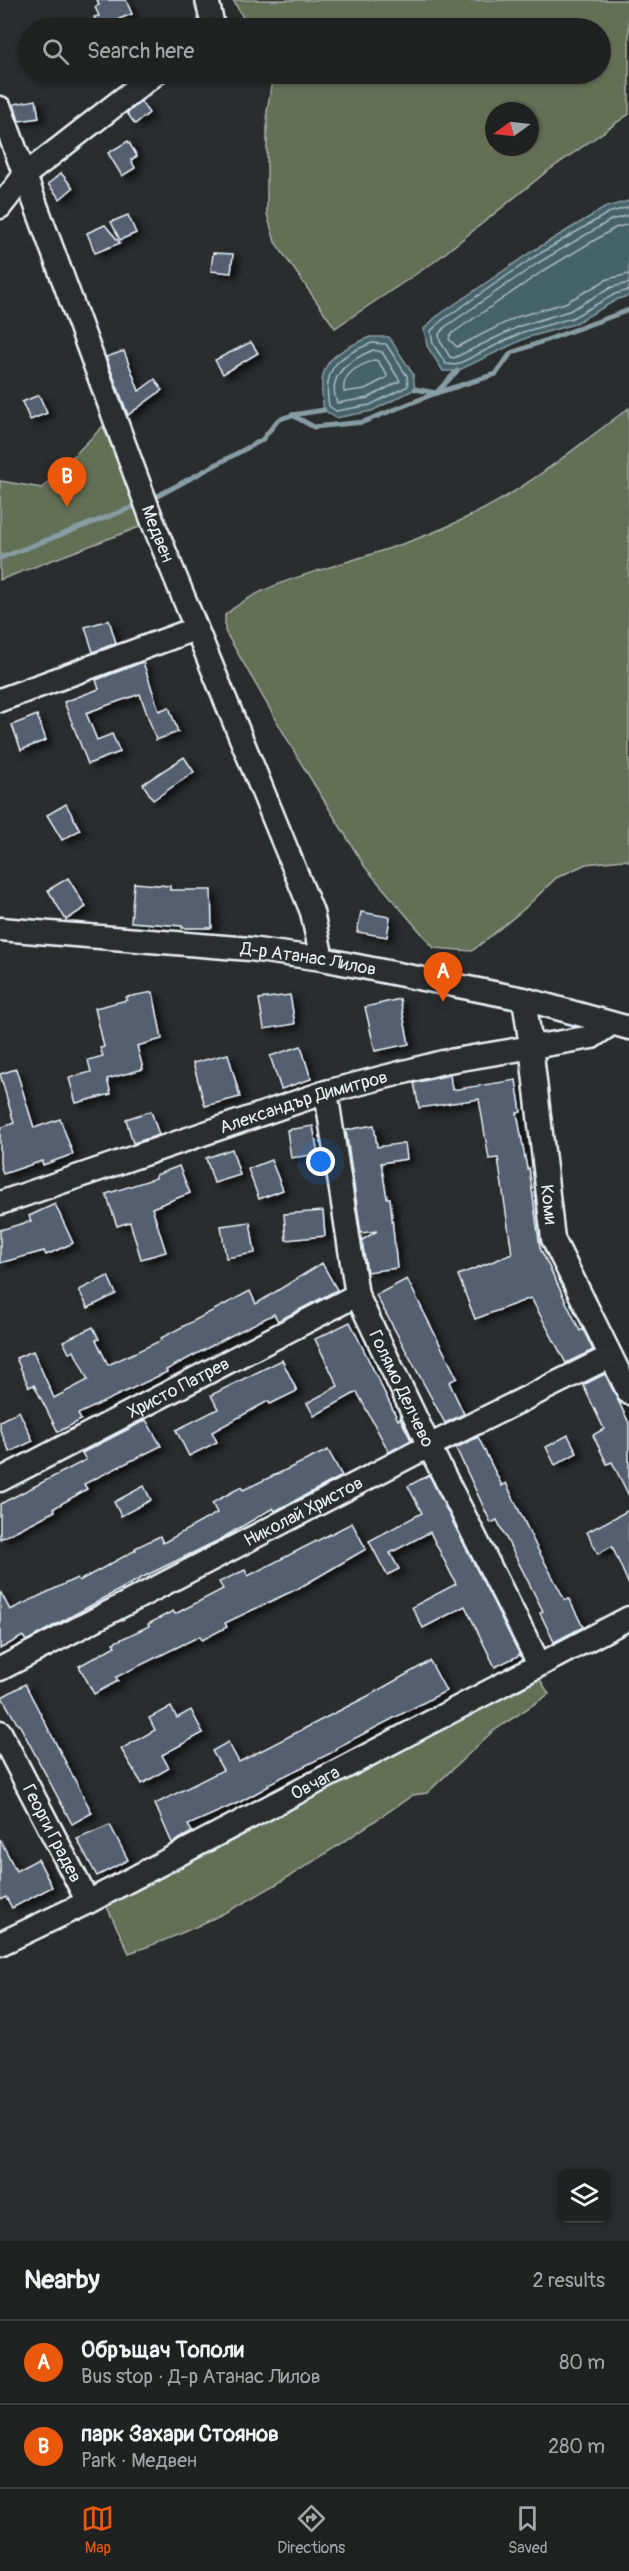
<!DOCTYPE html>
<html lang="en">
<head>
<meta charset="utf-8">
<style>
  body { margin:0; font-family:Pangolin,sans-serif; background:#2d2f2f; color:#f1f3f6 }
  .controls { position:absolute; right:18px; bottom:18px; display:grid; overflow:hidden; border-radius:12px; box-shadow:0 2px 4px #0004 }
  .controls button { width:54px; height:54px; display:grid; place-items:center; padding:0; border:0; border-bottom:2px solid #3d3f40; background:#202222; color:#f1f3f6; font:30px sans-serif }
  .compass { position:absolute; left:485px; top:102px; width:54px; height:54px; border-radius:50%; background:#202222; box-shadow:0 2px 4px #0004; rotate:255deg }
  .you { position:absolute; left:321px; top:1162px; width:21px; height:21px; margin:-15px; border:4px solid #fff; border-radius:50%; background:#1a73e8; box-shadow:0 0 0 9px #1a73e833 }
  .badge { display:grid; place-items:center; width:39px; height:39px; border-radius:50%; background:#ea580c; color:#fff; font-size:20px; font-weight:700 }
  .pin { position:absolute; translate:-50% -50px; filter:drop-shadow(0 2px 3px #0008) }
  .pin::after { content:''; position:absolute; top:32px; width:21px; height:18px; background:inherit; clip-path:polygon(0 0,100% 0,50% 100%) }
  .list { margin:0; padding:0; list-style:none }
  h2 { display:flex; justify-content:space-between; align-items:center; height:78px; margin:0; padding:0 24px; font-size:26px }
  h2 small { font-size:20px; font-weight:400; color:#a2a4a5 }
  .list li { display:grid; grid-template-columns:39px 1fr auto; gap:18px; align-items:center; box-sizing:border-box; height:84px; padding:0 24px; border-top:2px solid #3d3f40 }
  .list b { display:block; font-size:22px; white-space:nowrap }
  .list p { margin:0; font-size:20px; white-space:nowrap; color:#a2a4a5 }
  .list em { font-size:20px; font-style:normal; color:#a2a4a5 }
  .icon { flex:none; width:33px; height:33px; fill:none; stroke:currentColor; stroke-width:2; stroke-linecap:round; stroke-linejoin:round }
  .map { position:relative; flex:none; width:629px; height:2241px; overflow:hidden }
  .search { position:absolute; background:#202222; box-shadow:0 2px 4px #0004; left:18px; right:18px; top:18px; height:66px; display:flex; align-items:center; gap:15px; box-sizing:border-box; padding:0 21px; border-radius:33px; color:#a2a4a5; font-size:22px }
  .sheet { height:246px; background:#202222 }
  nav { display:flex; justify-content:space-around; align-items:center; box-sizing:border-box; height:84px; border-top:2px solid #3d3f40; background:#202222; font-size:16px; color:#a2a4a5 }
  nav a { display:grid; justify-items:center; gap:3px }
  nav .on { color:#ea580c }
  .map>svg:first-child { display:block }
</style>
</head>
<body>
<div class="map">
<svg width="629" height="2241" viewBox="0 0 629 2241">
  <defs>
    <filter id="shadow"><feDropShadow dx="6" dy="4" stdDeviation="3" flood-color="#0009"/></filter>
  </defs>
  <rect width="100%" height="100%" fill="#2a2d2e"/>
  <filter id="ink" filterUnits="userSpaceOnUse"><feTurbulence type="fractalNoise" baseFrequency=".0167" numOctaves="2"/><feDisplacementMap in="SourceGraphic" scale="12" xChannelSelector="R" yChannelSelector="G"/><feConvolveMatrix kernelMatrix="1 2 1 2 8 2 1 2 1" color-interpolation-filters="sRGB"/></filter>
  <g filter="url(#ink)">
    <!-- green -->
    <g fill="#637057" stroke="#a6b0a8" stroke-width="1.5" fill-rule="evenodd">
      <path d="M233,0H629V114L545,173L434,262L335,328L275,242L267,214V112L273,74H600V28H249ZM494,111H530V147H494Z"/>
      <path d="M629,408V861L624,860L586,864L556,878L523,910L472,951L434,948L365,867L301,763L225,631V615C258,586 305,575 346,562C389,549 433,535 474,514C530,487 579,444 629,408Z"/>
      <polygon points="103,426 142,526 0,580 0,481 42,488"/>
      <path d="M538,1676L549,1694L492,1732L427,1793L413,1795C324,1856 233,1919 129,1953L105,1903Z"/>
    </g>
    <!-- water -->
    <g fill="#47646a" stroke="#879ca3" stroke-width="1.5">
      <polygon points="629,201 629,296 618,299 574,324 526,338 457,371 443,371 427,346 424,329 436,317 531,252 606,207"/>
      <path d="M370,337H389L413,374L415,389L372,411L336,418L324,410C316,363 329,355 370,337Z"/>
    </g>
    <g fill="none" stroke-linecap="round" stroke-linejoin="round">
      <!-- shore -->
      <g stroke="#a8b9bf" stroke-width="1.5">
        <polyline points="629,207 608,213 534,257 441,321 431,331 433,344 446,364 456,365 523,332 572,318 615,294 629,290"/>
        <polyline points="629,215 611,220 538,263 445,327 439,334 440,341 450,357 454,358 520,326 569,311 612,287 629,283"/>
        <polyline points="629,224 615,228 543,271 451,334 449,339 457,347 517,317 565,303 608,279 629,274"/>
        <path d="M372,343L386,344L407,376L408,386L370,405L336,411L329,406C322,368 338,356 372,343Z"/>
        <path d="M373,350L382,352L400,381L368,398L337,403C326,374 350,360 373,350Z"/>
        <path d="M374,360L378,361L387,375L386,378L365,389L344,392C341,373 359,366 374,360Z"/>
      </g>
      <!-- stream -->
      <g stroke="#879ca3" stroke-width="5">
        <polyline points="415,389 436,393 457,371"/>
        <polyline points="292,415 324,410"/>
        <polyline points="150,500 262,440 278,420 292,415 314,427 363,422 436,393 496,374 511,353 629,310"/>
        <polyline points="0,558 141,504"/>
      </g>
    </g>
    <!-- building -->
    <g fill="#555f70" stroke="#e8f1f8" stroke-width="1.5" filter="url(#shadow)">
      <polygon points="97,0 126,0 132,14 119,19 122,25 111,28 98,28 94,17 99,16 95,7 99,5"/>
      <polygon points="36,100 39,118 19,121 14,104"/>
      <polygon points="141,102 149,113 135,124 127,113"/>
      <polygon points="128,141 137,156 131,160 135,168 122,176 108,153"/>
      <polygon points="61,173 73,188 60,199 48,184"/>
      <polygon points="128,215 136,233 120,240 111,222"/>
      <polygon points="105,225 120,243 95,253 87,233"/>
      <polygon points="213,253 233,254 231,273 211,271"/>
      <polygon points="251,342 258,353 223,374 215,360"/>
      <polygon points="124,351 139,391 155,379 162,390 128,415 106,357"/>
      <polygon points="39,395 47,413 30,420 22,402"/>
      <polygon points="109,620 116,643 93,652 85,627"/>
      <polygon points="143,662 159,711 169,707 178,732 156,740 140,694 108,705 86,713 97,740 112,734 120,752 88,764 64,702 99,689 96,680"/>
      <polygon points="37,715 46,740 21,750 12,725"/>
      <polygon points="184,757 194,772 153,800 143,784"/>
      <polygon points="66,804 80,830 62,840 47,815"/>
      <polygon points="68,878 86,907 66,920 48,890"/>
      <polygon points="134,883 170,886 170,890 211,890 212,928 182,928 182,926 131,922"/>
      <polygon points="361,912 390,917 387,937 357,932"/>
      <polygon points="153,992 162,1039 137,1046 143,1069 107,1079 111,1094 76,1103 69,1078 91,1072 88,1060 103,1056 100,1048 104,1047 95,1008 127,1000 126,997"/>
      <polygon points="290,995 295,1024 264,1029 259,999"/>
      <polygon points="400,999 409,1044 375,1051 365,1007"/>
      <polygon points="301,1046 311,1079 281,1089 270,1056"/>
      <polygon points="228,1054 240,1097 205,1106 193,1063"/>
      <polygon points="16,1069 34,1128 60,1119 73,1154 43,1165 42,1161 3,1174 0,1164 0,1128 14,1123 0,1074"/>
      <polygon points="450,1075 452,1090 516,1080 521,1112 517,1113 527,1169 529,1168 540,1248 580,1331 583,1329 593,1350 566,1363 531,1298 475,1319 458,1275 512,1254 498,1158 489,1159 479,1099 419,1108 414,1083"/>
      <polygon points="151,1111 159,1135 133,1143 126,1119"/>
      <polygon points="374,1125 377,1147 405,1143 407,1159 381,1163 387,1198 390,1198 397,1268 367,1272 362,1240 377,1231 361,1233 346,1130"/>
      <polygon points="313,1126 318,1154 291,1158 287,1130"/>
      <polygon points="232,1149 240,1175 214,1183 206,1158"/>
      <polygon points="271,1160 283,1190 259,1199 248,1169"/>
      <polygon points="179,1166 190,1193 152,1208 166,1252 141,1259 130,1222 117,1226 106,1194 156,1178 156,1175"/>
      <polygon points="55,1204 73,1243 46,1255 44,1251 0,1263 0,1230 31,1221 29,1216"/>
      <polygon points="323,1211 325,1236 286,1240 284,1214"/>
      <polygon points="250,1222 255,1253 226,1258 221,1226"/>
      <polygon points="322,1263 337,1290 278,1321 274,1314 230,1336 166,1370 167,1372 78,1414 81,1420 58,1432 34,1385 29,1387 16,1358 33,1351 54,1398 88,1380 74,1351 69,1353 63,1341 93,1327 99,1339 96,1340 108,1365 162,1340 161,1338 250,1291 256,1304"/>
      <polygon points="108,1276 116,1294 88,1308 79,1290"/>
      <polygon points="407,1279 457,1378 449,1382 464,1414 445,1423 376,1295"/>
      <polygon points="350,1322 398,1420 400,1418 411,1440 389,1452 357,1392 314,1416 307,1403 338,1386 315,1339"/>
      <polygon points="282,1360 297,1391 270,1404 268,1401 212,1432 217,1442 189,1456 176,1430 218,1409 211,1395"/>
      <polygon points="605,1374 629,1423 629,1496 612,1462 607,1464 593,1435 604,1429 583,1385"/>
      <polygon points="19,1411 33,1441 10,1452 0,1430 0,1421"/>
      <polygon points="146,1420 161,1446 84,1484 87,1489 54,1508 55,1511 0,1539 0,1504 86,1460 82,1453"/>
      <polygon points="568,1435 577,1453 555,1465 546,1447"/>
      <polygon points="478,1437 502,1486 506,1483 536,1546 565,1600 569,1599 583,1627 554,1642 540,1613 543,1611 497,1520 491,1523 456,1448"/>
      <polygon points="328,1450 342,1476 275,1511 273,1508 217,1541 141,1578 26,1641 23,1636 0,1649 0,1591 10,1610 77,1578 79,1581 136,1550 135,1548 160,1536 163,1543 217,1513 212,1503 241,1487 243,1490"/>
      <polygon points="429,1475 520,1655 495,1667 465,1606 423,1628 412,1607 456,1584 430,1532 390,1553 399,1569 387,1575 369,1541 422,1513 408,1486"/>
      <polygon points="144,1486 151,1500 121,1516 114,1502"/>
      <polygon points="629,1510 629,1585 612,1546 598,1554 587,1532"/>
      <polygon points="352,1523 366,1549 299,1588 225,1623 227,1627 202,1640 200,1636 116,1677 118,1681 94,1694 79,1666 115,1646 113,1643 149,1626 148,1624 173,1611 175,1614 223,1589 219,1582 245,1570 248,1576"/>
      <polygon points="430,1661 446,1691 336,1748 337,1750 268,1784 269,1786 240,1802 188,1825 192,1832 172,1843 155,1804 223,1770 212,1751 228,1742 239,1762 368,1696"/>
      <polygon points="25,1684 92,1813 72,1824 19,1724 18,1725 2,1697"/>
      <polygon points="171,1707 177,1718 191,1710 203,1733 162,1755 169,1768 142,1784 121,1749 155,1730 149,1718"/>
      <polygon points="110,1825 128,1860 97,1876 77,1839"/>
      <polygon points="0,1839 16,1871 38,1859 52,1887 12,1908 6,1897 0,1900"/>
    </g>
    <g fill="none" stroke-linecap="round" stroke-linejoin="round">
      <defs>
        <g id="minor">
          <polyline points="207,0 213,26 210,28"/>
          <path id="s1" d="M0,108L154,525L312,912L322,959"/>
          <polyline points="0,207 25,175 155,74"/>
          <polyline points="0,700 195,629"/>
          <path id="s2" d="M0,929L250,949L322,959L524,999L629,1028"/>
          <path id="s3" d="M524,999L531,1046L553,1239L629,1393"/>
          <path id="s4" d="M326,1092L357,1295L429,1446L539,1664"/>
          <path id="s5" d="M0,1203L326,1092L443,1062L592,1037L611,1024"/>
          <path id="s6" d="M0,1480L357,1295"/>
          <path id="s7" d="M0,1669L429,1446L609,1357"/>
          <path id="s8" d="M0,1732L88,1902"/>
          <path id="s9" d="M0,1944L88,1902L629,1618"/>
        </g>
      </defs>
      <!-- minor casing -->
      <use href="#minor" stroke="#e8f1f8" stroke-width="27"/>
      <!-- minor -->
      <use href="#minor" stroke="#2a2d2e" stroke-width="22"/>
    </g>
  </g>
  <g text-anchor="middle" stroke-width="5" stroke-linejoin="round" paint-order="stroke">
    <!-- street labels -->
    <g font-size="18" fill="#e8f1f8" stroke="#2a2d2e">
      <text dy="6" stroke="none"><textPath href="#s1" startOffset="454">Медвен</textPath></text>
      <text dy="6" stroke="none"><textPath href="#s2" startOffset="310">Д-р Атанас Лилов</textPath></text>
      <text dy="6" stroke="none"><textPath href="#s5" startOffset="320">Александър Димитров</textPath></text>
      <text dy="6" stroke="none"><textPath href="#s3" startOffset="207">Коми</textPath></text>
      <text dy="6" stroke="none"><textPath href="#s6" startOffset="201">Христо Патрев</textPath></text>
      <text dy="6" stroke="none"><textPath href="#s4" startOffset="309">Голямо Делчево</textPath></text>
      <text dy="6" stroke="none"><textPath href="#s7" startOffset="342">Николай Христов</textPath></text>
      <text dy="6" stroke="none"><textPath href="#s9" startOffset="354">Овчага</textPath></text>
      <text dy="6" stroke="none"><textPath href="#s8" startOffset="114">Георги Градев</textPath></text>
    </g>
  </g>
</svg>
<div class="controls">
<button><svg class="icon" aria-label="layers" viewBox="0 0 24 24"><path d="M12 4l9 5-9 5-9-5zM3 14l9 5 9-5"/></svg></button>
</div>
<svg class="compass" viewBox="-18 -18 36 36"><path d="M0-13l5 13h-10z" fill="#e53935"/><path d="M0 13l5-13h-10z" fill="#a2a4a5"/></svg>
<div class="you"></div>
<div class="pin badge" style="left:443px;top:1002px">A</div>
<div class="pin badge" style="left:67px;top:507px">B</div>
<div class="search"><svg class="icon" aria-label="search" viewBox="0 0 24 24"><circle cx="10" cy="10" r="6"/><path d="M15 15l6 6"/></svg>Search here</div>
</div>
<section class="sheet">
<h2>Nearby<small>2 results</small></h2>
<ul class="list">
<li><span class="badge">A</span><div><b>Обръщач Тополи</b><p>Bus stop · Д-р Атанас Лилов</p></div><em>80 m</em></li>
<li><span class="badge">B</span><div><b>парк Захари Стоянов</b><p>Park · Медвен</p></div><em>280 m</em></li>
</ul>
</section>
<nav>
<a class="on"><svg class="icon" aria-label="map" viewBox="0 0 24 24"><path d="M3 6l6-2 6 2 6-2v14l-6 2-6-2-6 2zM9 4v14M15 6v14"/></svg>Map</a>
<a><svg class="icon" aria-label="directions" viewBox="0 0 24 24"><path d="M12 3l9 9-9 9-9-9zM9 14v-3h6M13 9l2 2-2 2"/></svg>Directions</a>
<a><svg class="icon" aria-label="saved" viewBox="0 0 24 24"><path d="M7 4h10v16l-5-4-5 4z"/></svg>Saved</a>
</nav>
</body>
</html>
